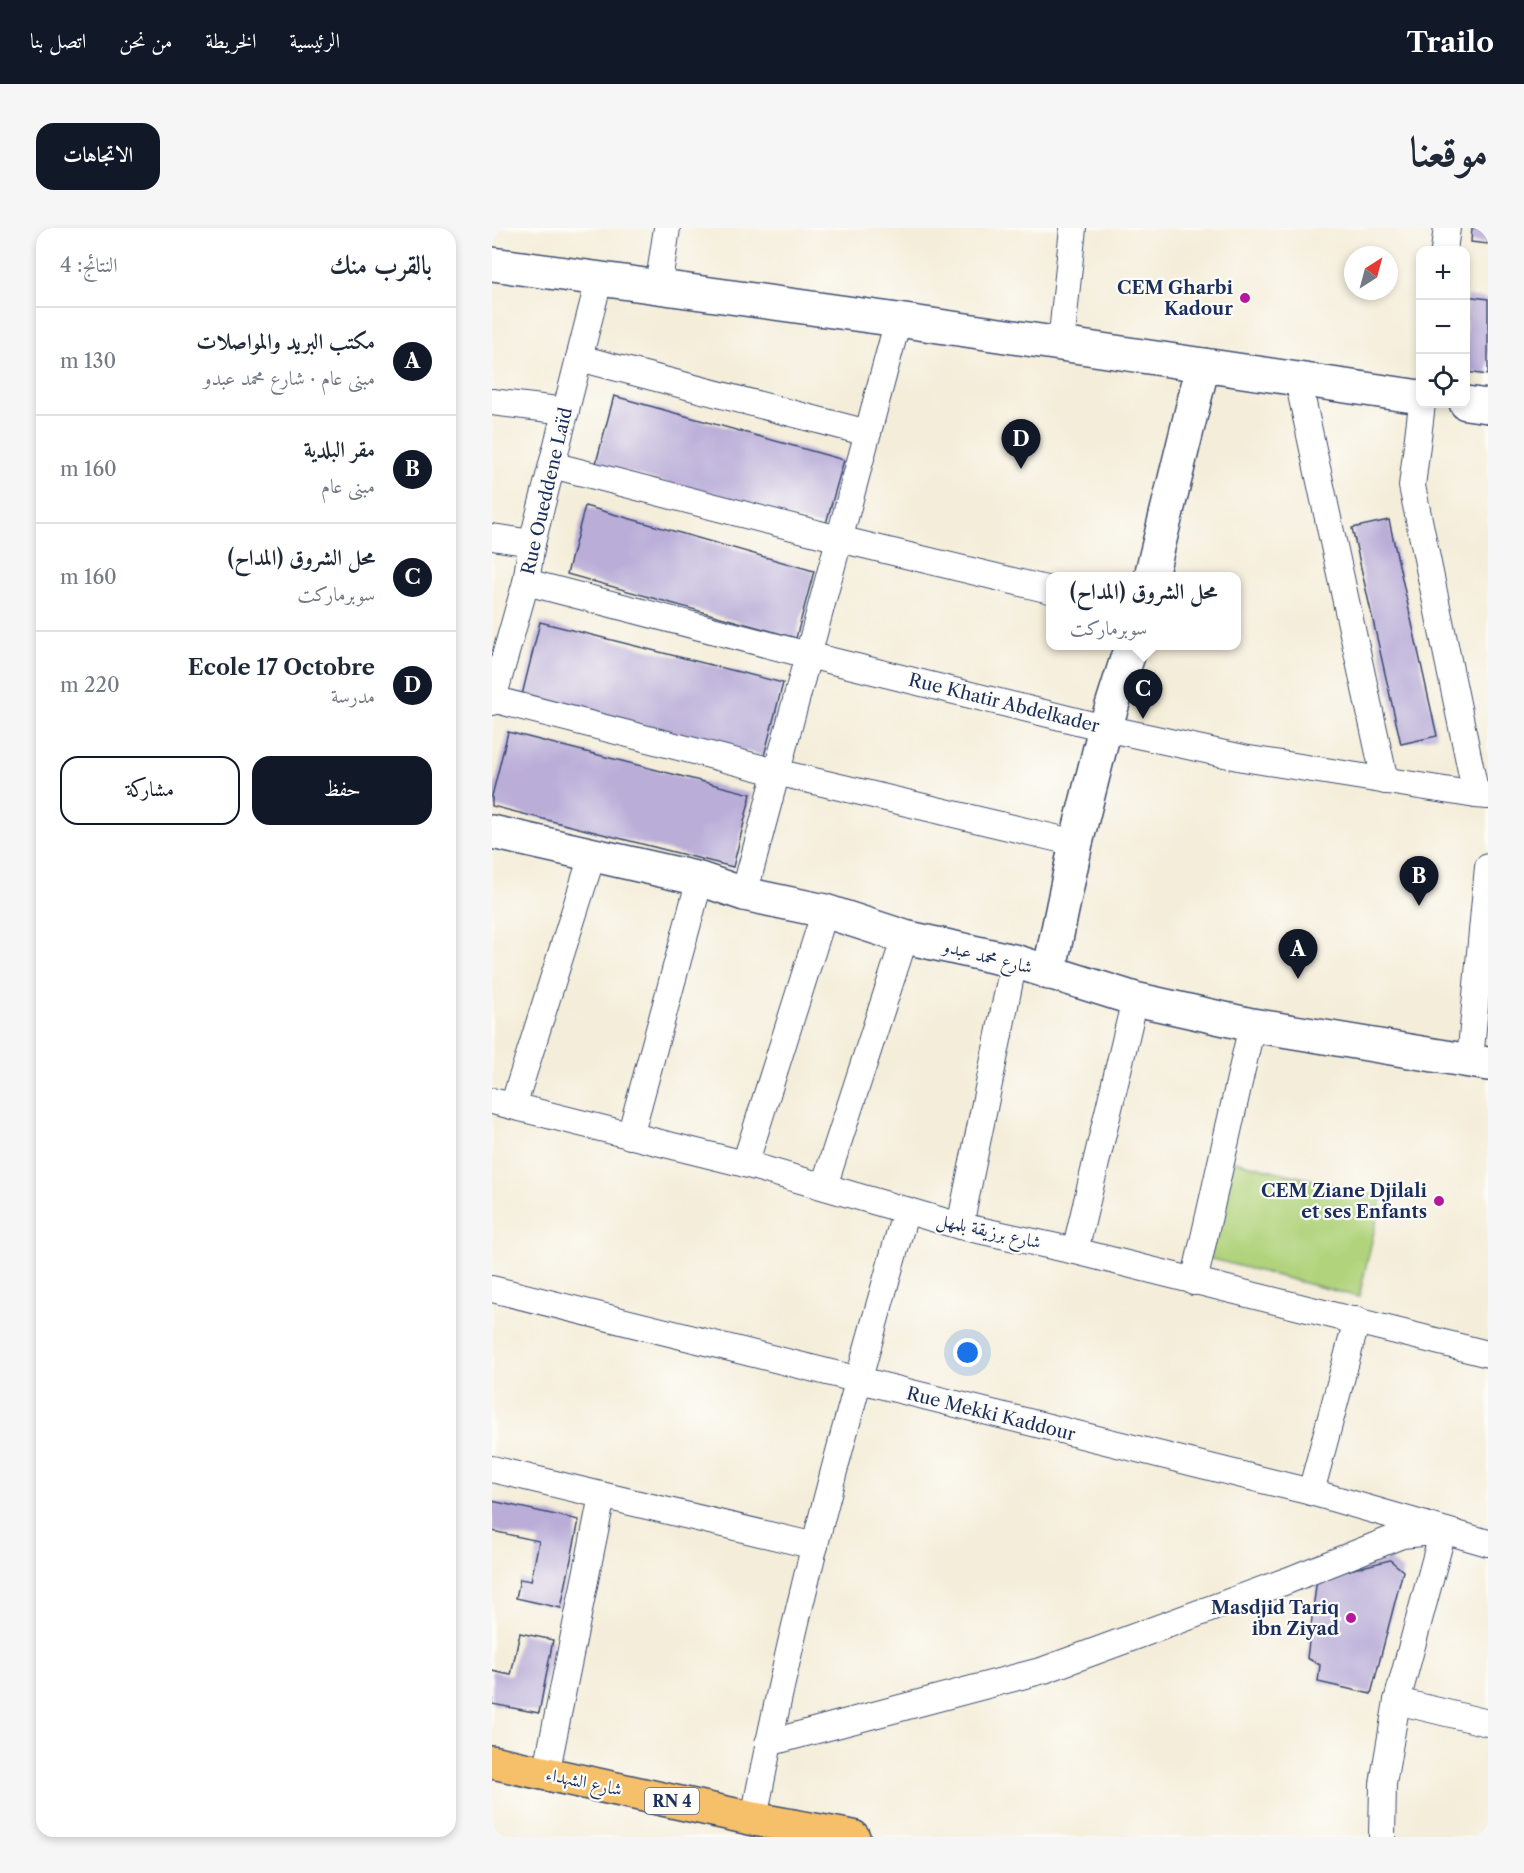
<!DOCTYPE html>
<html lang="ar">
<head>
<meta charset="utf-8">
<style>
  body { margin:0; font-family:"Libre Caslon Text",Amiri,serif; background:#f6f6f7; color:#1f2937; direction:rtl }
  .controls { position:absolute; right:18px; top:18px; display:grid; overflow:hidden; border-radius:12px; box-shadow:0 3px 9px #0003 }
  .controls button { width:54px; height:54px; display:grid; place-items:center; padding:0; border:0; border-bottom:2px solid #e0e1e3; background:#fff; color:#1f2937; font:30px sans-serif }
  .compass { position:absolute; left:852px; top:18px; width:54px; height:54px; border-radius:50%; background:#fff; box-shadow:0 3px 9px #0003; rotate:36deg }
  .you { position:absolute; left:476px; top:1125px; width:21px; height:21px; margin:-15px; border:4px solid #fff; border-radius:50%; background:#1a73e8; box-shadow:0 0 0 9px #1a73e833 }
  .badge { display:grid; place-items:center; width:39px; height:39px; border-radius:50%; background:#111827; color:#fff; font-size:20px; font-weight:700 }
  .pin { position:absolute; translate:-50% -50px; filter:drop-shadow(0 2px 3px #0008) }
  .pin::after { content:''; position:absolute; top:32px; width:21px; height:18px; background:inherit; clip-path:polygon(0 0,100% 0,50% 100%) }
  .popup { position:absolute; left:554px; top:344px; width:195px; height:78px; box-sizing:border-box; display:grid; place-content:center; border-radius:12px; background:#fff; filter:drop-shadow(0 2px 4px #0005); font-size:20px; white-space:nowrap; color:#747a83 }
  .popup b { font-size:22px; color:#1f2937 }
  .popup::after { content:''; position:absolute; left:50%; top:100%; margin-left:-12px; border:12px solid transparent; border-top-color:#fff }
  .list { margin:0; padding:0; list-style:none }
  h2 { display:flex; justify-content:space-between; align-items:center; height:78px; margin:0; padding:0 24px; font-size:26px }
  h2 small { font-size:20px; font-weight:400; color:#747a83 }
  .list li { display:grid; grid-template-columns:39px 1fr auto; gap:18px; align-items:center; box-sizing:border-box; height:108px; padding:0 24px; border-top:2px solid #e0e1e3 }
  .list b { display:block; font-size:22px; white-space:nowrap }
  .list p { margin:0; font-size:20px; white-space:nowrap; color:#747a83 }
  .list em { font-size:20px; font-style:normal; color:#747a83 }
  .actions { display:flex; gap:12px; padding:18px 24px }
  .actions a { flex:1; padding:14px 0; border:2px solid #111827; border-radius:18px; text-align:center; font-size:21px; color:#111827 }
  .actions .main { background:#111827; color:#fff }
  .icon { flex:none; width:33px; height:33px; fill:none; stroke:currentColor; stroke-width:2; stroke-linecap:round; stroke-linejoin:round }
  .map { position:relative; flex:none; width:996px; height:1609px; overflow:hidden; direction:ltr; border-radius:18px }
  header { display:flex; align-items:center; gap:36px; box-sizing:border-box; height:84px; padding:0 30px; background:#111827; color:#fff }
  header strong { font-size:28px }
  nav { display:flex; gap:33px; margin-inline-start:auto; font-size:21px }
  .intro { display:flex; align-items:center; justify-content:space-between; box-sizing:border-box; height:144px; padding:0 36px }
  h1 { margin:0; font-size:42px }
  .button { padding:15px 27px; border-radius:18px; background:#111827; color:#fff; font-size:21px; font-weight:700 }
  main { display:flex; gap:36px; padding:0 36px }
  aside { flex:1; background:#fff; border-radius:18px; box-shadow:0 3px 9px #0003 }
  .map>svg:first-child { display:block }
</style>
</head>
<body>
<header>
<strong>Trailo</strong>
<nav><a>الرئيسية</a><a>الخريطة</a><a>من نحن</a><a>اتصل بنا</a></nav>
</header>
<div class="intro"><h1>موقعنا</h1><a class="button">الاتجاهات</a></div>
<main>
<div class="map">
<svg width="996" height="1609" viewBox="0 0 996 1609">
  <rect width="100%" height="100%" fill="#fdfcf7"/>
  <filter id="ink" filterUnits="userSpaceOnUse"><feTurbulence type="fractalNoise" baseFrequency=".0167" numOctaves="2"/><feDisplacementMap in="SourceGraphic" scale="12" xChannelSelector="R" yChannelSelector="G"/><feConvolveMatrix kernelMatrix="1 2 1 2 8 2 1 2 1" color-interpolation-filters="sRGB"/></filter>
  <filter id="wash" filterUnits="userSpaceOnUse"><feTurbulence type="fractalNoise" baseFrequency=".008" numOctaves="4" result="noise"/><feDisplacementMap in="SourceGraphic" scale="24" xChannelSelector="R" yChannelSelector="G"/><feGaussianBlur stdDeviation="1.35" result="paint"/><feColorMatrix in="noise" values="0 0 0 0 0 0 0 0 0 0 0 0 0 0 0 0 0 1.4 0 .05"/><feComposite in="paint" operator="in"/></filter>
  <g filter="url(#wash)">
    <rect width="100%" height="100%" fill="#f4edd9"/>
    <!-- green -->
    <polygon fill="#b1d37b" stroke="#66816c" stroke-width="1.5" points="738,932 890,969 867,1069 712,1029"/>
    <g id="blocks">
      <!-- building -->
      <g fill="#baadd8">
        <polygon points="980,0 996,0 996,16 979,14"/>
        <polygon points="974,68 996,71 996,147 974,144"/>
        <polygon points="122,168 352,232 333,299 104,235"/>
        <polygon points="93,278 322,343 304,410 75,346"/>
        <polygon points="897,292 945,508 909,516 860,300"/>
        <polygon points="48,394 291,455 272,528 30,467"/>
        <polygon points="16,504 259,566 241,639 0,578 0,568"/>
        <polygon points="0,1273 87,1292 69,1380 24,1370 28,1351 39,1353 47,1313 0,1303"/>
        <polygon points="898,1332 911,1343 879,1466 826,1454 828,1437 815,1430 825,1350"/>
        <polygon points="28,1405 61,1412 47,1485 0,1476 0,1443 19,1447"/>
      </g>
    </g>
  </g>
  <g filter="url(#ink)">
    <use href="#blocks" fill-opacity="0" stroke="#3c4c70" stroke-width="1.5"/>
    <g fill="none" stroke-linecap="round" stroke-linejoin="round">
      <defs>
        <g id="minor">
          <polyline points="952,22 955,0"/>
          <polyline points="166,60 175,0"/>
          <polyline points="569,116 581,0"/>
          <polyline points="87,130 376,205"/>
          <polyline points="806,152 893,553"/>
          <polyline points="0,174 74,183"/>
          <polyline points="930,176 920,258 984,567"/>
          <polyline points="60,237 347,311 558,362"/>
          <polyline points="0,309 40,315"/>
          <polyline points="34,354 316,427 613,500 751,530 984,567 996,568"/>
          <polyline points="0,471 284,544 584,615"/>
          <polyline points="0,474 34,354 40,315 107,52"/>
          <polyline points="252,666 406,92"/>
          <polyline points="978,832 996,639"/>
          <polyline points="0,873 253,936 468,998 583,1023 996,1126"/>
          <polyline points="21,878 100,628"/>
          <polyline points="138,908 208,651"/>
          <polyline points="253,936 333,683"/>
          <polyline points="332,958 413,709"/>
          <polyline points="468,998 522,733"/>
          <polyline points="583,1023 643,771"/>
          <polyline points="702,1054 760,797"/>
          <polyline points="0,1061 819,1264 996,1315"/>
          <polyline points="0,1241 323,1318"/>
          <polyline points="819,1264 865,1092"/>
          <polyline points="905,1473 996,1495"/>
          <polyline points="276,1515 552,1442 797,1352 910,1307 951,1303 905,1473 891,1556 890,1609"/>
          <polyline points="54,1546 110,1268"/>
          <path d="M262,1591C300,1386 357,1184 414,982"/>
        </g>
        <g id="tertiary">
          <polyline points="0,36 406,92 928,169"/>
          <polyline points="974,175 996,178"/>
          <polyline points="659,348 711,137"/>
          <polyline points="0,604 208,651 252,666 333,683 413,709 522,733 643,771 760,797 996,836"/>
          <polyline points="557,745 584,615 613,500 639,418"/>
        </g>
        <polyline id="primary" points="0,1534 262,1591 361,1609"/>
      </defs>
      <!-- minor casing -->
      <use href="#minor" stroke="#3c4c70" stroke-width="28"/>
      <!-- tertiary casing -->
      <use href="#tertiary" stroke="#3c4c70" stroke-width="36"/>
      <!-- primary casing -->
      <use href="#primary" stroke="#3c4c70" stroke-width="36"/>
      <!-- minor -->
      <use href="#minor" stroke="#fff" stroke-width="26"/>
      <!-- tertiary -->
      <use href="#tertiary" stroke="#fff" stroke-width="33"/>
      <!-- primary -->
      <use href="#primary" stroke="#f6c06b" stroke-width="33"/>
    </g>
  </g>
  <!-- markers -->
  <g fill="#b5179e" stroke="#fdfcf7" stroke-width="2">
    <circle cx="753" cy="70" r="6"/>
    <circle cx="947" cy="973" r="6"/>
    <circle cx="859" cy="1390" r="6"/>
  </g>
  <g text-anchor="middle" stroke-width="4.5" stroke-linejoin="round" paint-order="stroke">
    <!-- shield labels -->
    <rect fill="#fdfcf7" stroke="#5f6c8c" stroke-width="1.5" x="153" y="1560" width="54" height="26" rx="4.5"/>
    <g font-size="16" font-weight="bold" fill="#1b2f5e">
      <text x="180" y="1579">RN 4</text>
    </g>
    <!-- poi labels -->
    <g font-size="18" font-weight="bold" fill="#1b2f5e" stroke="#fdfcf7" text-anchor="end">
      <text x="741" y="66">CEM Gharbi<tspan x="741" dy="21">Kadour</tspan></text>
      <text x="935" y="969">CEM Ziane Djilali<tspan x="935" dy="21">et ses Enfants</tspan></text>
      <text x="847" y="1386">Masdjid Tariq<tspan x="847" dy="21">ibn Ziyad</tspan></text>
    </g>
    <!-- street labels -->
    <g font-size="18" fill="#1b2f5e" stroke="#fdfcf7">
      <text transform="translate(55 263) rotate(-77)" y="6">Rue Oueddene Laïd</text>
      <text transform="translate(512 475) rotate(14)" y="6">Rue Khatir Abdelkader</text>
      <text transform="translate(496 729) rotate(14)" y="6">شارع محمد عبدو</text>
      <text transform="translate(497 1003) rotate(13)" y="6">شارع برزيقة بلمهل</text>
      <text transform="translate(499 1186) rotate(14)" y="6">Rue Mekki Kaddour</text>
      <text transform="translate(92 1554) rotate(12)" y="6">شارع الشهداء</text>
    </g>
  </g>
</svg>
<div class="controls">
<button>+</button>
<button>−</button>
<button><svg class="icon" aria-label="locate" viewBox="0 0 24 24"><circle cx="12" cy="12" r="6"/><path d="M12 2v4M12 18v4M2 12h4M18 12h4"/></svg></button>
</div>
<svg class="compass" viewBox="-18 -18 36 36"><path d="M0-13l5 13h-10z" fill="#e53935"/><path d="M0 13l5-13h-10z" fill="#747a83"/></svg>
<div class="you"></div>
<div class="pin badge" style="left:806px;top:751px">A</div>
<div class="pin badge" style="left:927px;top:678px">B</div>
<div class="pin badge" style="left:651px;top:491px">C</div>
<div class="popup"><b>محل الشروق (المداح)</b>سوبرماركت</div>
<div class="pin badge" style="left:529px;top:241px">D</div>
</div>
<aside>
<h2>بالقرب منك<small>النتائج: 4</small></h2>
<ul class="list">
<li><span class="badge">A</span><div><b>مكتب البريد والمواصلات</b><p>مبنى عام · شارع محمد عبدو</p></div><em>130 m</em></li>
<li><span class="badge">B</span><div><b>مقر البلدية</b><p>مبنى عام</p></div><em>160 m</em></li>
<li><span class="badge">C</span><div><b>محل الشروق (المداح)</b><p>سوبرماركت</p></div><em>160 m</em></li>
<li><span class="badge">D</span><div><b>Ecole 17 Octobre</b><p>مدرسة</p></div><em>220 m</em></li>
</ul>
<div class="actions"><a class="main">حفظ</a><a>مشاركة</a></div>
</aside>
</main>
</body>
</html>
